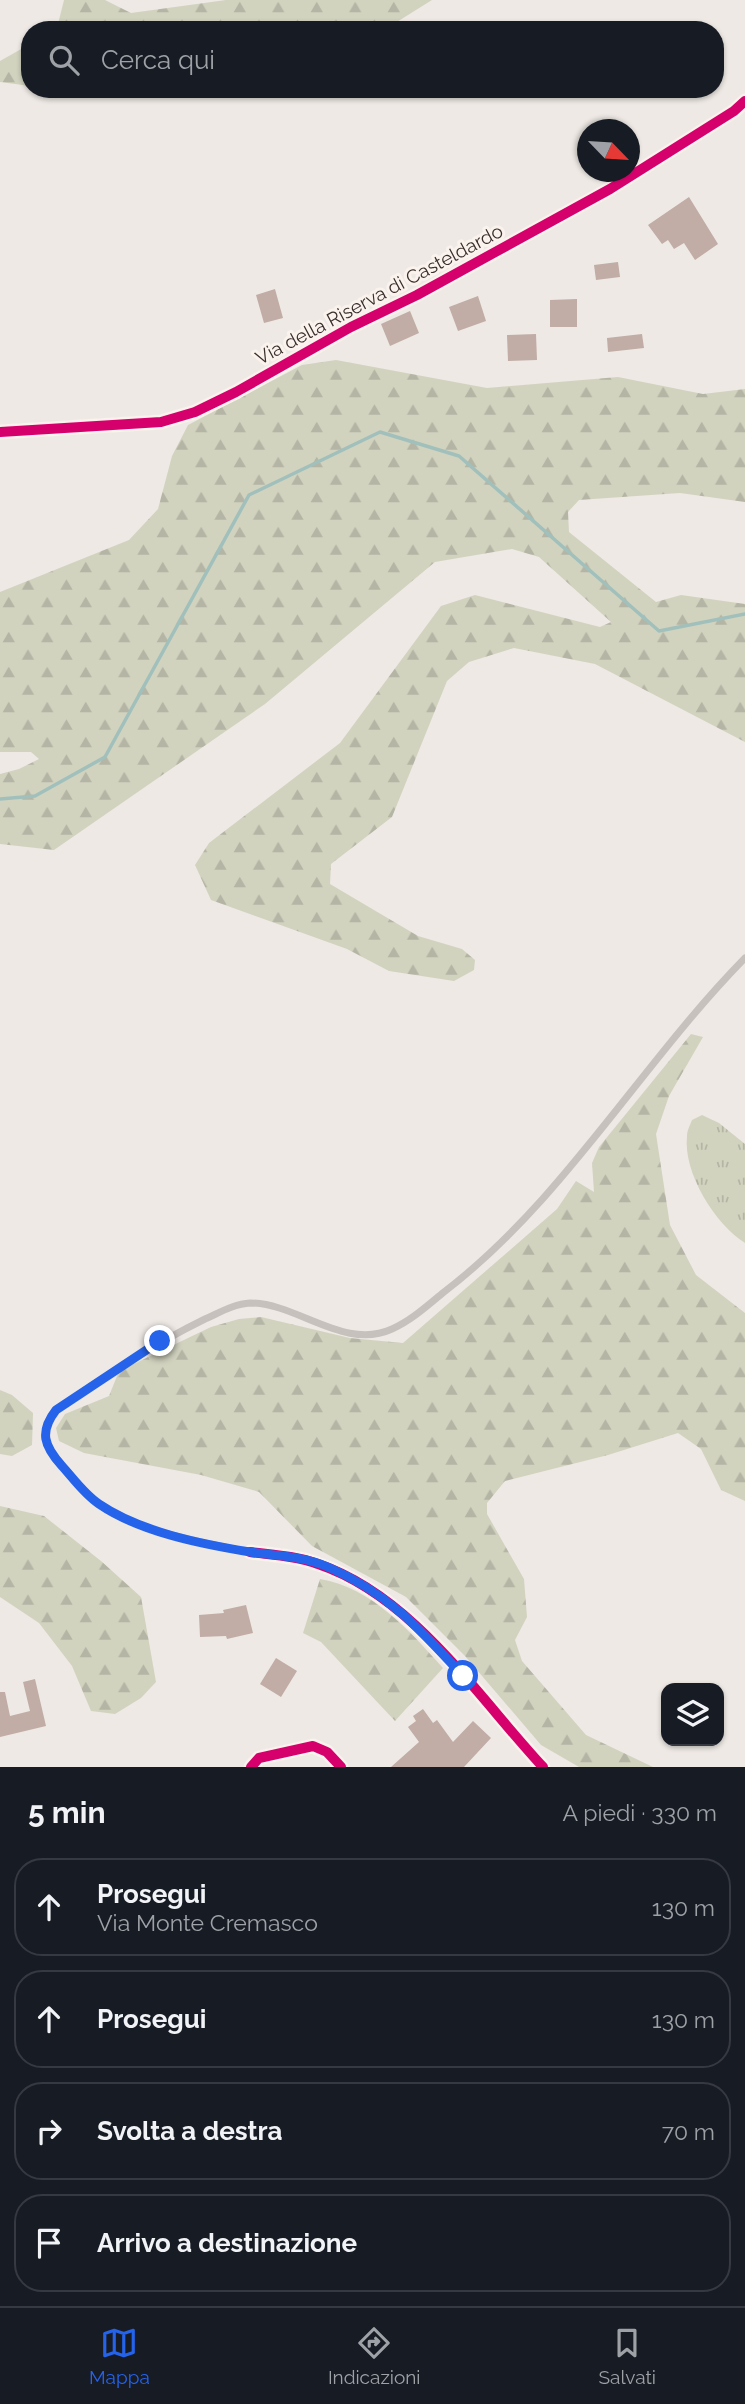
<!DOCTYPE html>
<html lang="it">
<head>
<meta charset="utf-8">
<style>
  body { margin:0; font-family:Raleway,sans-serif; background:#20242c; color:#f1f3f6 }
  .controls { position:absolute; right:21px; bottom:21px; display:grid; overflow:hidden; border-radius:14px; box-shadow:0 2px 5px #0004 }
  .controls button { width:63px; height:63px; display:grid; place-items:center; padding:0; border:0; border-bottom:2px solid #363941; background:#171b24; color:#f1f3f6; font:35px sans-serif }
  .compass { position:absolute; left:577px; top:119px; width:63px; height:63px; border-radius:50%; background:#171b24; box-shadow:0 2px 5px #0004; rotate:115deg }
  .stop { position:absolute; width:21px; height:21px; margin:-16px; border:5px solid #2563eb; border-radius:50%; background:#fff }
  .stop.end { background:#2563eb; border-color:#fff; box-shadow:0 2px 7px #0008 }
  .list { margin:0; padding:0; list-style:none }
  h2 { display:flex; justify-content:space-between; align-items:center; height:91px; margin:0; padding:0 28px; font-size:30px }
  h2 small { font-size:23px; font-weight:400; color:#9ea1a6 }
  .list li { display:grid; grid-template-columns:46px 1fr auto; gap:21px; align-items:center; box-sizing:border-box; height:98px; margin:0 14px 14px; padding:0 14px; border:2px solid #363941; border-radius:28px }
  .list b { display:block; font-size:26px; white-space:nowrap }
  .list p { margin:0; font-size:23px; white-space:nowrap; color:#9ea1a6 }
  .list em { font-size:23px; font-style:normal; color:#9ea1a6 }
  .icon { flex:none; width:38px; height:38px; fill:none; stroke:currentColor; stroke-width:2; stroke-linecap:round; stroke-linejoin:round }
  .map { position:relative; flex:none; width:745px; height:1767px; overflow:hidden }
  .search { position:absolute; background:#171b24; box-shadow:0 2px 5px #0004; left:21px; right:21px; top:21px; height:77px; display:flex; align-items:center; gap:18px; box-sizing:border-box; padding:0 24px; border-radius:28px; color:#9ea1a6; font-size:26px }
  .sheet { height:539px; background:#171b24 }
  nav { display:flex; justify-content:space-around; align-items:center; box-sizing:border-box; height:98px; border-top:2px solid #363941; background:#171b24; font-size:19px; color:#9ea1a6 }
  nav a { display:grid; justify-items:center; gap:4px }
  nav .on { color:#2563eb }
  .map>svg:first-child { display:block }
</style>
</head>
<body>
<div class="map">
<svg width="745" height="1767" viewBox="0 0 745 1767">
  <defs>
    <pattern id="grass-tufts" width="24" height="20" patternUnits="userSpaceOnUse" patternTransform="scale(1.75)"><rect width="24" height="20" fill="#d1d3bf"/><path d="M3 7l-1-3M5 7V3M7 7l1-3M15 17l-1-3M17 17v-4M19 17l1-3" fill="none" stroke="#b4b5a4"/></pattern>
    <pattern id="forest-firs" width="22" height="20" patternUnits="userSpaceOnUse" patternTransform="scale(1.75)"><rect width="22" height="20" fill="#d1d3bf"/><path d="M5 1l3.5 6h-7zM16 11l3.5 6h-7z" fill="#b4b5a4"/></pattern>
  </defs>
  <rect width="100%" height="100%" fill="#eee9e4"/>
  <!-- grass -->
  <path fill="url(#grass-tufts)" d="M702,1115L719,1123L745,1144V1243C715,1224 683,1173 687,1136C687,1131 690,1125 692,1120Z"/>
  <!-- forest -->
  <g fill="url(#forest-firs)">
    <polygon points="64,0 105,0 131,13 226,0 432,0 384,30 54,30 57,28"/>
    <polygon points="30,44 30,86 0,82 0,61"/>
    <polygon points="336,360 487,388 618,377 703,394 745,389 745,502 680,493 579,500 568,512 569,532 656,602 681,595 745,604 745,742 595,664 514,648 469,662 447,681 392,817 331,864 330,884 418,936 462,949 475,960 474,970 454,981 389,971 347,949 211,900 195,865 209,843 340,743 441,606 475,595 600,627 611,622 539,557 512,549 435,562 265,704 54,850 0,844 0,774 19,769 39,759 31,752 0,752 0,592 129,540 158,509 172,456 188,425 302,365"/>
    <polygon points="691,1034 703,1037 669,1096 656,1134 670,1225 696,1275 745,1313 745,1501 721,1490 701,1449 678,1433 608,1455 505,1481 487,1503 487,1514 524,1579 527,1617 515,1640 522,1661 586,1735 653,1767 579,1767 541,1745 465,1656 406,1597 312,1546 259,1492 201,1475 84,1453 59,1441 56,1428 65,1414 109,1396 119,1371 211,1327 239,1319 261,1317 350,1338 403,1343 557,1209 576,1181 594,1192 592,1163 599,1147"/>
    <polygon points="0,1390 12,1395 33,1413 32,1445 12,1456 0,1454"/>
    <polygon points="0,1506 44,1516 101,1561 141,1597 156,1682 141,1698 115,1714 91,1711 72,1666 39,1623 0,1597"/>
    <path d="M320,1579C372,1588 409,1630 443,1668L395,1721L321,1642L303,1633Z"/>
  </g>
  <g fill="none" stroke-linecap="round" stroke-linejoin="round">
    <!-- stream -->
    <polyline stroke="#a1c0bc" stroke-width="3.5" points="0,799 35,796 105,757 249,495 380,432 459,456 659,631 745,614"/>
  </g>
  <!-- building -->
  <g fill="#c1aca6">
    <polygon points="689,197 718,244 695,260 684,243 674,249 668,240 662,244 648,225"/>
    <polygon points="618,262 620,277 596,280 594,265"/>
    <polygon points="275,289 283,318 264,323 256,295"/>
    <polygon points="478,296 486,321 458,331 449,307"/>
    <polygon points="577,299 577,327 550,327 550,300"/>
    <polygon points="410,311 419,333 390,346 381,324"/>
    <polygon points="536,334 537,360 508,361 507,335"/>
    <polygon points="642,334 644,348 608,352 607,338"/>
    <polygon points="246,1605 253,1633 227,1639 226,1636 200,1637 199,1615 224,1613 223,1610"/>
    <polygon points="276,1658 297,1671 281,1697 260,1684"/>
    <polygon points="35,1679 46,1726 0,1737 0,1692 5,1692 10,1716 30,1711 23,1682"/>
    <polygon points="423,1709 433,1723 437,1720 453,1742 473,1721 491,1738 464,1767 391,1767 419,1742 408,1727 416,1721 413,1716"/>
  </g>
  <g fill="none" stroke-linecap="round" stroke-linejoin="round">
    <!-- service -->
    <path stroke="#c7c1bd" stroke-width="7" d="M250,1552C205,1543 133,1531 96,1502C84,1492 73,1478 63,1466C45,1446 38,1433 56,1410C105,1376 152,1345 205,1319C219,1313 234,1304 250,1303C298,1303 344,1351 392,1329C412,1320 428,1305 444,1292C563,1201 640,1065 745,958"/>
    <!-- minor -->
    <g stroke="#c7c1bd" stroke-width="14">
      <polyline points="0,432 161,422 195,412 236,392 351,327 417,295 610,189 734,111 745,101"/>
      <path d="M250,1552C273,1555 296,1556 318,1564C413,1596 477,1696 543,1767"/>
      <polyline points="251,1767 259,1758 313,1746 327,1752 341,1767"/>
    </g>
    <defs>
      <g id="cycleway">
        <polyline points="0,432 161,422 195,412 236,392 351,327 417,295 610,189 734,111 745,101"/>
        <path d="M250,1552C273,1555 296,1556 318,1564C413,1596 477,1696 543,1767"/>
        <polyline points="251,1767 259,1758 313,1746 327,1752 341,1767"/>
      </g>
    </defs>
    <!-- cycleway casing -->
    <use href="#cycleway" stroke="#faf2ed" stroke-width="15"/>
    <!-- cycleway -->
    <use href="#cycleway" stroke="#d6006c" stroke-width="10"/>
  </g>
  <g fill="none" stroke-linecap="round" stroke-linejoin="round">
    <!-- route -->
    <path stroke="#2563eb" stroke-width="9" d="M160,1341L56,1410C39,1432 44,1446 62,1466C73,1478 84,1494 99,1504C140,1532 201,1544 250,1552C276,1556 303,1556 328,1567C388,1593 420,1629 463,1676"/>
  </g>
  <g text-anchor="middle" stroke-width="6" stroke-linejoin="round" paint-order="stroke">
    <!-- street labels -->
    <g font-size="19" fill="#392e2b" stroke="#faf2ed">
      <text transform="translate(379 294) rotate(-28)" y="7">Via della Riserva di Casteldardo</text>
    </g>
  </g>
</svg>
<div class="controls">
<button><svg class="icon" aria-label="layers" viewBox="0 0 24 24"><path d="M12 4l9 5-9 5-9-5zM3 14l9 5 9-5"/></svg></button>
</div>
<svg class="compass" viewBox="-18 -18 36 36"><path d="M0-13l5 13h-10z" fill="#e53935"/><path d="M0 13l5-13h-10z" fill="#9ea1a6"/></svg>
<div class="stop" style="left:463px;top:1676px"></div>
<div class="stop end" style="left:160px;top:1341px"></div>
<div class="search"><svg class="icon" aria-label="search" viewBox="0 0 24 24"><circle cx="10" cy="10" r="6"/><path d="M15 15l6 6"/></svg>Cerca qui</div>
</div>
<section class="sheet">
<h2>5 min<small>A piedi · 330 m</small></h2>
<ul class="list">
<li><svg class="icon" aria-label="ahead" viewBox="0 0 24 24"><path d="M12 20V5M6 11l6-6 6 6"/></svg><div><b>Prosegui</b><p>Via Monte Cremasco</p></div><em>130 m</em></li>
<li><svg class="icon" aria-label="ahead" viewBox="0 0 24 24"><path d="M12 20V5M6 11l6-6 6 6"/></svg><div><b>Prosegui</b></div><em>130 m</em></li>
<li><svg class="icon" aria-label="right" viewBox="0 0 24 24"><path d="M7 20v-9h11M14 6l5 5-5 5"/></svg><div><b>Svolta a destra</b></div><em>70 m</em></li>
<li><svg class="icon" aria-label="arrive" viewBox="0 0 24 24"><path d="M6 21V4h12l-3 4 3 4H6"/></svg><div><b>Arrivo a destinazione</b></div></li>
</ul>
</section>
<nav>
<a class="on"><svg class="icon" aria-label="map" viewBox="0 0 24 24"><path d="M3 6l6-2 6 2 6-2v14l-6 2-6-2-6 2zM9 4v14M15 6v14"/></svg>Mappa</a>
<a><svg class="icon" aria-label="directions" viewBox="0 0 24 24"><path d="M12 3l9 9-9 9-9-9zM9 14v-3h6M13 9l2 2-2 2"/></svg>Indicazioni</a>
<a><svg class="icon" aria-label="saved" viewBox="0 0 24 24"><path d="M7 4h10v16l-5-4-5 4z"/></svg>Salvati</a>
</nav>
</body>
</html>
